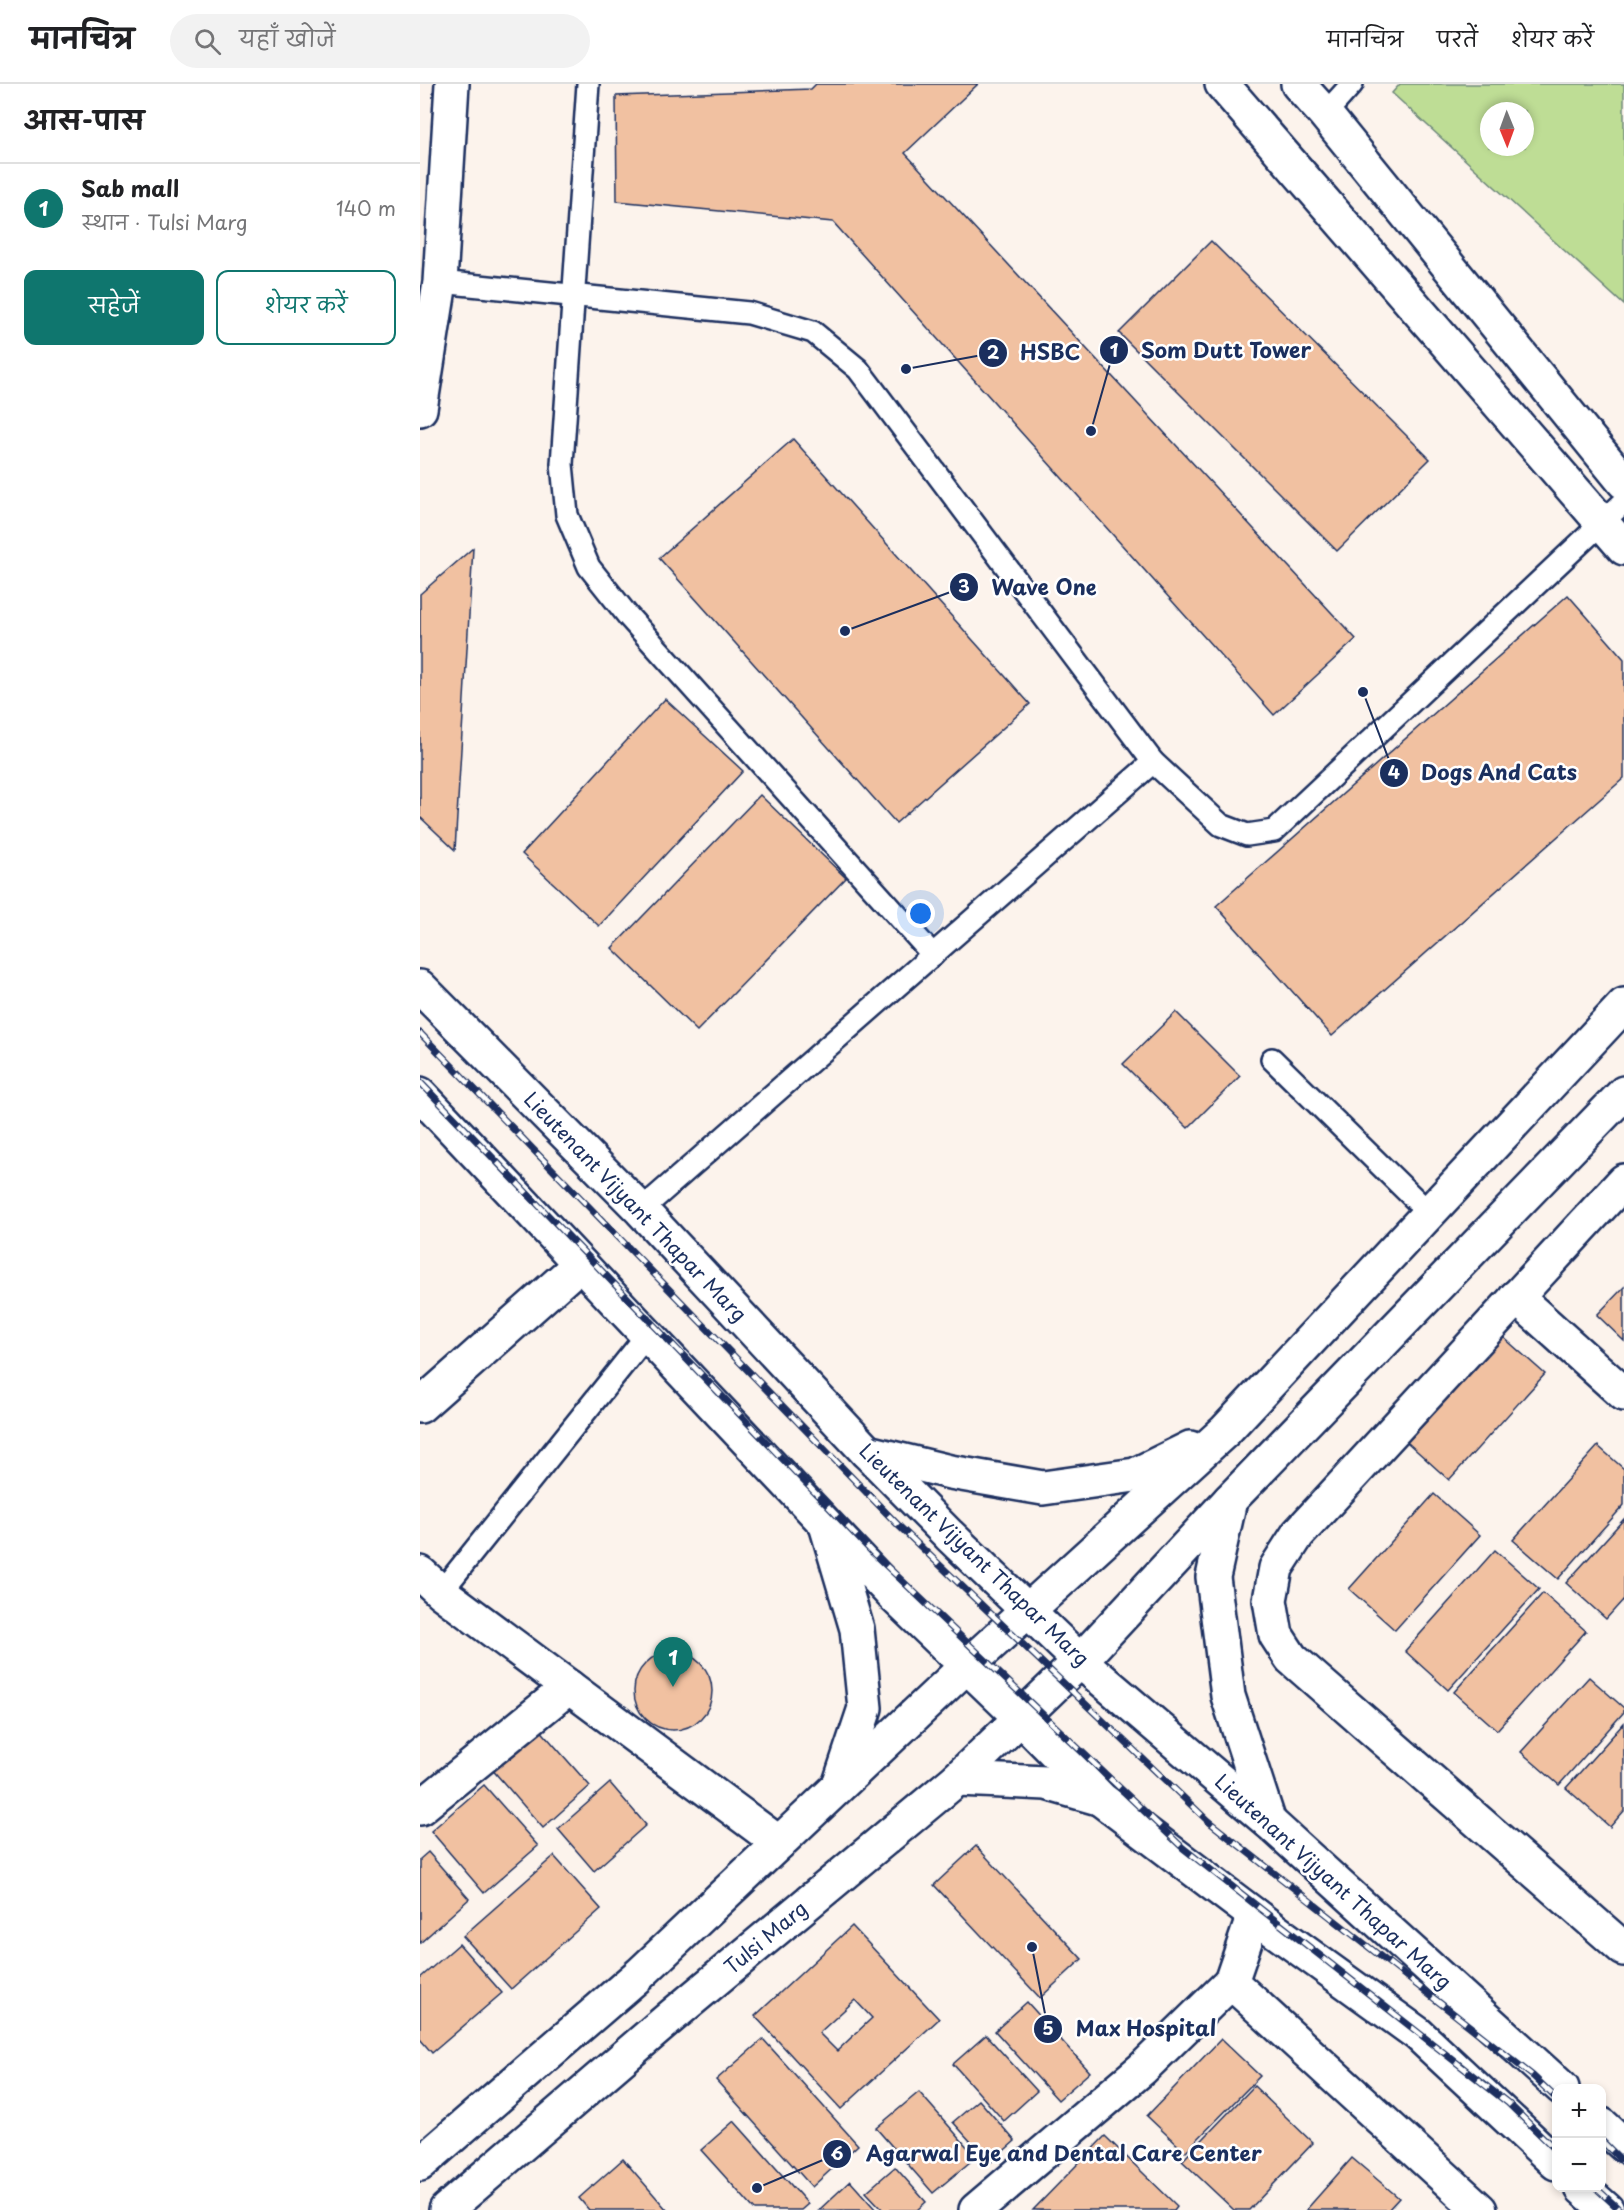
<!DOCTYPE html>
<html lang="hi">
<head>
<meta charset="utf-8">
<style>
  body { margin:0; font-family:"Playpen Sans","Playpen Sans Deva",sans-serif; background:#f2f2f2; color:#202124 }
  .controls { position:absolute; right:18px; bottom:18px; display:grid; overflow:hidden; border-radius:12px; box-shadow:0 3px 9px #0003 }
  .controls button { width:54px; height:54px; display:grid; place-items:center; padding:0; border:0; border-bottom:2px solid #e0e0e0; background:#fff; color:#202124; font:30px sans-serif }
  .compass { position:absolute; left:1060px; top:18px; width:54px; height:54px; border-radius:50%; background:#fff; box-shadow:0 3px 9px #0003; rotate:179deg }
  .you { position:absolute; left:501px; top:830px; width:21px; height:21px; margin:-15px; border:4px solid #fff; border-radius:50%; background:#1a73e8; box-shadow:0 0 0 9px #1a73e833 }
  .badge { display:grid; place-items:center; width:39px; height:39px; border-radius:50%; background:#0f766e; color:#fff; font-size:20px; font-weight:700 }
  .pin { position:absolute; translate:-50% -50px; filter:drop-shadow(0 2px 3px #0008) }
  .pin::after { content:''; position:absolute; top:32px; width:21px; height:18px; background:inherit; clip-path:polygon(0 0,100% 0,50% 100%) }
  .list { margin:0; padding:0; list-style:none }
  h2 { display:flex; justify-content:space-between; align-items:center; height:78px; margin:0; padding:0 24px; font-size:26px }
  h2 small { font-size:20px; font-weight:400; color:#757577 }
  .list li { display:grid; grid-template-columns:39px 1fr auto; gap:18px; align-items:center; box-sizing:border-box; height:90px; padding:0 24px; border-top:2px solid #e0e0e0 }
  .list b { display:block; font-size:22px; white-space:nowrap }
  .list p { margin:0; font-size:20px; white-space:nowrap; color:#757577 }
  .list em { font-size:20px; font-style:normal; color:#757577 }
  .actions { display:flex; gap:12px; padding:18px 24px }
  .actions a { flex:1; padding:14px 0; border:2px solid #0f766e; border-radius:12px; text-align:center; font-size:21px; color:#0f766e }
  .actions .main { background:#0f766e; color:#fff }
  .icon { flex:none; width:33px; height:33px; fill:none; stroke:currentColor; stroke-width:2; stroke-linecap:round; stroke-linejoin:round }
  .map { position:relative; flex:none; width:1204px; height:2126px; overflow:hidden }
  header { display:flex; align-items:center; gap:36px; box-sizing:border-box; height:84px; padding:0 30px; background:#fff; border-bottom:2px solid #e0e0e0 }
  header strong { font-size:28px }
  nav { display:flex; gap:33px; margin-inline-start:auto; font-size:21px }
  .search { width:420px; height:54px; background:#f2f2f2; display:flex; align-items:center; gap:15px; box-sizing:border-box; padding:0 21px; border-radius:33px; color:#757577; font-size:22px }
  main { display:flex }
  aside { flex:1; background:#fff }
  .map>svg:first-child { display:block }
</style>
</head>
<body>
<header>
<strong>मानचित्र</strong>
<div class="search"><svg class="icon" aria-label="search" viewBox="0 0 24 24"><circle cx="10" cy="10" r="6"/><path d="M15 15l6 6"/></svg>यहाँ खोजें</div>
<nav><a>मानचित्र</a><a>परतें</a><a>शेयर करें</a></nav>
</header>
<main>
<aside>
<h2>आस-पास<small></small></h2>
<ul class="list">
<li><span class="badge">1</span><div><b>Sab mall</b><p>स्थान · Tulsi Marg</p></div><em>140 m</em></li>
</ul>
<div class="actions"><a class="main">सहेजें</a><a>शेयर करें</a></div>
</aside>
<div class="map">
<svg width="1204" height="2126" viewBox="0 0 1204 2126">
  <rect width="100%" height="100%" fill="#fcf3ec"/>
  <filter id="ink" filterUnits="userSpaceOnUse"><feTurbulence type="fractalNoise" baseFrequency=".0167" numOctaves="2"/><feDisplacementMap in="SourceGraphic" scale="12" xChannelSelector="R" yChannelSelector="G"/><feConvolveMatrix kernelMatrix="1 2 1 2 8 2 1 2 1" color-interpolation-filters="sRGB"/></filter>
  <g filter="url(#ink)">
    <!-- green -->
    <path fill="#bedd95" stroke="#6c867a" stroke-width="1.5" fill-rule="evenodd" d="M980,0H1204V221L972,9ZM1069,27H1105V63H1069Z"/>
    <!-- building -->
    <g fill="#f1c1a1" stroke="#1b2f5e" stroke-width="1.5" fill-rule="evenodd">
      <polygon points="396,0 558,0 485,69 936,555 854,631 413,138 197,117 196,12 391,5"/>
      <polygon points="791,157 1010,375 917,467 699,249"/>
      <polygon points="373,355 610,620 476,739 239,474"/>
      <polygon points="53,464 35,766 0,733 0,510"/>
      <polygon points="1148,511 1204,575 1204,694 912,952 796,822"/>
      <polygon points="245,615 323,687 179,842 102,770"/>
      <polygon points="340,711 426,794 277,947 192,864"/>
      <polygon points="756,928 820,992 768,1044 703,980"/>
      <polygon points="1204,1203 1204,1257 1177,1231"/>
      <polygon points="1073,1244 1125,1290 1029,1396 978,1350"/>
      <polygon points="1178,1362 1204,1385 1204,1421 1138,1495 1093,1456"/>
      <polygon points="1014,1410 1060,1451 975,1546 929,1505"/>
      <polygon points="1204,1435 1204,1515 1186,1535 1146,1499"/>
      <polygon points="1075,1466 1119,1505 1028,1606 985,1567"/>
      <polygon points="1123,1509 1166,1547 1077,1646 1034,1608"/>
      <circle cx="253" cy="1607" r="39"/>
      <polygon points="1169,1593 1204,1624 1204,1628 1139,1701 1101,1668"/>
      <polygon points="1204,1639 1204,1727 1190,1743 1146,1704"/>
      <polygon points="117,1642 170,1702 123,1744 70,1683"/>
      <polygon points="190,1699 226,1741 174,1787 138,1745"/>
      <polygon points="64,1701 118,1762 64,1809 11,1747"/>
      <polygon points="556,1762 662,1875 620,1914 514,1801"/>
      <polygon points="8,1768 49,1815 0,1859 0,1775"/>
      <polygon points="134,1772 181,1825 91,1905 43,1852"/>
      <path d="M432,1842L519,1935L421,2025L335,1932ZM435,1916L452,1934L417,1967L399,1949Z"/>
      <polygon points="39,1860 82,1909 12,1969 0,1955 0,1894"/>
      <polygon points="607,1918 670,1988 638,2016 575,1947"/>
      <polygon points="566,1951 617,2007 584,2037 533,1980"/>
      <polygon points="343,1955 438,2061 392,2103 296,1996"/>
      <polygon points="801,1955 840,1992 765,2068 727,2032"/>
      <polygon points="834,2002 893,2059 829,2126 814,2126 762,2077"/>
      <polygon points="499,2008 556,2073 513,2109 456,2044"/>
      <polygon points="559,2016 595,2057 570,2079 533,2038"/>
      <polygon points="314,2037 388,2120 381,2126 335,2126 281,2066"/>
      <polygon points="685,2052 757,2122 754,2126 613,2126"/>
      <polygon points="932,2074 979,2114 968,2126 886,2126"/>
      <polygon points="203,2075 247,2126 169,2126 159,2114"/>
      <polygon points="475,2083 506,2118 497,2126 463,2126 446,2108"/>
      <polygon points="430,2097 456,2126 399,2126"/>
    </g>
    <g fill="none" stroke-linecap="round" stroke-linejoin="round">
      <defs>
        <g id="lane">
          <polyline points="168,0 142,380 147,431 169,483 208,532 513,871"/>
          <polyline points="905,30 932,0"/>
          <polyline points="20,198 329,229 393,248 438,285 733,678 221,1126"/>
          <polyline points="733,678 801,741 827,751 854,747 1204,418"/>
          <polyline points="852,975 1009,1129"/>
          <polyline points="21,1508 227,1251"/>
        </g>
        <g id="street">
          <polyline points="802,0 1204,464"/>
          <polyline points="878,0 905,30 1204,398"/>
          <polyline points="0,325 20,198 32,0"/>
          <polyline points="1204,1097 878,1450 856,1484 850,1516 856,1551 871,1574 1204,1865"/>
          <polyline points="1096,1213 1204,1310"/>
          <polyline points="0,1322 160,1180"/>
          <polyline points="0,1489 21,1508 359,1759"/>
          <polyline points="0,1724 149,1603"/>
          <polyline points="834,1831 811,1898 1060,2126"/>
          <polyline points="556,2126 722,1985 811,1898"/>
        </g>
        <g id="secondary">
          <polyline points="0,903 221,1126 447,1368 529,1451 660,1577 849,1738 1142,2004"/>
          <polyline points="0,1010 473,1511 601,1634 682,1716 854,1846 998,1950 1136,2079"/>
          <polyline points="447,1368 530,1388 623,1404 715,1391 770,1364"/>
          <polyline points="810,1416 793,1493 808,1612 849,1738"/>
          <polyline points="407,1444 437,1545 445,1624 420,1699"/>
          <polyline points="537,1695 626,1699 678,1714"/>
          <polyline points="1182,2041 1204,2061"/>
          <polyline points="0,2080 220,1890 537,1591 805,1347 1204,921"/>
          <polyline points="1162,2104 1187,2126"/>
          <polyline points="26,2126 253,1931 537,1695 660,1577 810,1416 1204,1009"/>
        </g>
      </defs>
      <!-- lane casing -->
      <use href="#lane" stroke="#1b2f5e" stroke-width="26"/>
      <!-- street casing -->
      <use href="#street" stroke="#1b2f5e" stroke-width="38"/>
      <!-- secondary casing -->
      <use href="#secondary" stroke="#1b2f5e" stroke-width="38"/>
      <!-- lane -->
      <use href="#lane" stroke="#fff" stroke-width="21"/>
      <!-- street -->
      <use href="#street" stroke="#fff" stroke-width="33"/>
      <!-- secondary -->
      <use href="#secondary" stroke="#fff" stroke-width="33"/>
      <defs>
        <g id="rail">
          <polyline points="0,949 480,1443 788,1737 1113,1992 1136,2014"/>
          <polyline points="0,998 454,1470 763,1764 1088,2019 1136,2066"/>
          <polyline points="1182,2057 1204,2079"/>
          <polyline points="1176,2104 1200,2126"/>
        </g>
      </defs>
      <!-- rail casing -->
      <use href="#rail" stroke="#1b2f5e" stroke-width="7"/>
      <!-- rail -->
      <use href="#rail" stroke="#fff" stroke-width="4.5" stroke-dasharray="14" stroke-linecap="butt"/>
    </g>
  </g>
  <g text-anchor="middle" stroke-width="5" stroke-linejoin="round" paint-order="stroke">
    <!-- street labels -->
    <g font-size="20" fill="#1b2f5e" stroke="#fff">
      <text transform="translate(215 1123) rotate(46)" y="7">Lieutenant Vijyant Thapar Marg</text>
      <text transform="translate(554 1471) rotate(44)" y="7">Lieutenant Vijyant Thapar Marg</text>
      <text transform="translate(913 1798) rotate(42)" y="7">Lieutenant Vijyant Thapar Marg</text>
      <text transform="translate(346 1854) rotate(-40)" y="7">Tulsi Marg</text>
    </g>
  </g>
  <!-- callouts -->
  <path fill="none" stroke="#1b2f5e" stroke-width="2" d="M671 347L694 266M486 285L573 269M425 547L544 503M943 608L974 689M612 1863L628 1945M337 2104L417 2070"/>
  <g fill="#1b2f5e" stroke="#fff" stroke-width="2">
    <circle cx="671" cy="347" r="6"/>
    <circle cx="486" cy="285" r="6"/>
    <circle cx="425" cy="547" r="6"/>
    <circle cx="943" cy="608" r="6"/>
    <circle cx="612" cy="1863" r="6"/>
    <circle cx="337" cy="2104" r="6"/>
    <circle cx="694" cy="266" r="15"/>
    <circle cx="573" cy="269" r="15"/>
    <circle cx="544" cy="503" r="15"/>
    <circle cx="974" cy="689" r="15"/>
    <circle cx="628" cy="1945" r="15"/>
    <circle cx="417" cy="2070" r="15"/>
  </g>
  <g font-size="18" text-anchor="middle" font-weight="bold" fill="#fff">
    <text x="694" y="273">1</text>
    <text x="573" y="275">2</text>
    <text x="544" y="509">3</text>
    <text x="974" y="695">4</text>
    <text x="628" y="1951">5</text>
    <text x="417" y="2076">6</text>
  </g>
  <g font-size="21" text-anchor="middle" font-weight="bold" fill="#1b2f5e" stroke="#fff" stroke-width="5" stroke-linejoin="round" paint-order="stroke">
    <text x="806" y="274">Som Dutt Tower</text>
    <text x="630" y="276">HSBC</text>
    <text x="624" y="511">Wave One</text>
    <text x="1079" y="696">Dogs And Cats</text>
    <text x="726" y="1952">Max Hospital</text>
    <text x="644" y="2077">Agarwal Eye and Dental Care Center</text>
  </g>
</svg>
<div class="controls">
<button>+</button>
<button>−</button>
</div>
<svg class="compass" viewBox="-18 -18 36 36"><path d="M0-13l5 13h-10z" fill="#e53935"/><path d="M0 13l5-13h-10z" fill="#757577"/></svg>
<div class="you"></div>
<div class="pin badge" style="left:253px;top:1603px">1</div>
</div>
</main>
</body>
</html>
